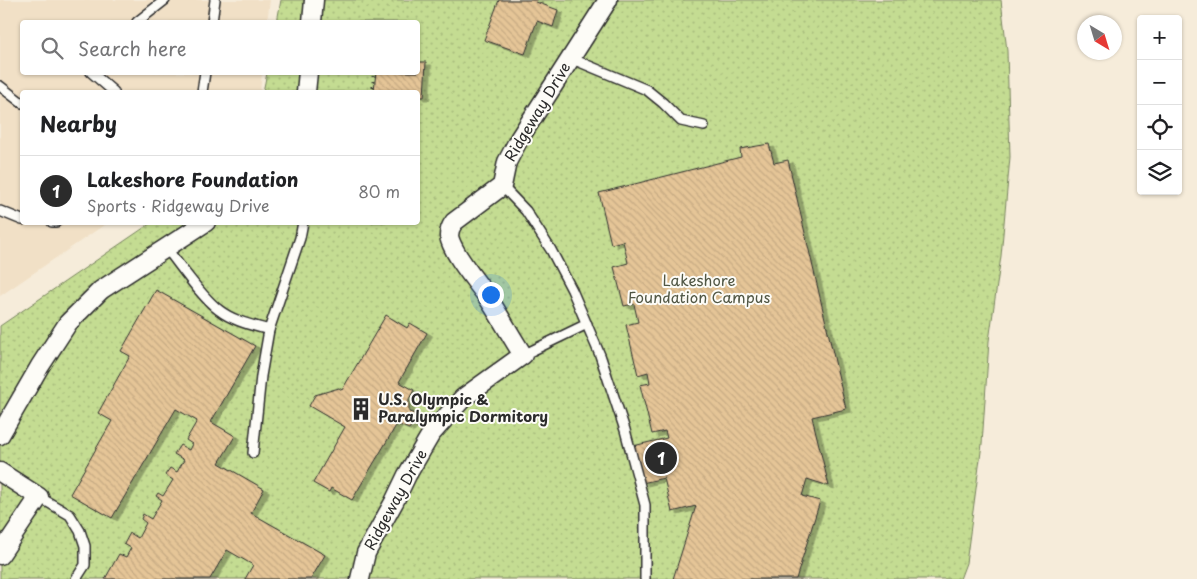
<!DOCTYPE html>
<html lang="en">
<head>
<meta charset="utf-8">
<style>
  body { margin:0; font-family:"Playpen Sans",sans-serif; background:#f2f2f2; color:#202124 }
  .controls { position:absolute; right:15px; top:15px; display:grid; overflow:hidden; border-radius:5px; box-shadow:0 1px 4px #0004 }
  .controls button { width:45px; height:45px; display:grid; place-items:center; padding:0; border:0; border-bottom:1px solid #e0e0e0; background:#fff; color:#202124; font:25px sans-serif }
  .compass { position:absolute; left:1077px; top:15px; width:45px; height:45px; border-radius:50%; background:#fff; box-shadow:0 1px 4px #0004; rotate:142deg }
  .you { position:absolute; left:490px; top:294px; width:18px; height:18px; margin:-12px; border:4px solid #fff; border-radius:50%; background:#1a73e8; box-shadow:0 0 0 8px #1a73e833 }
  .badge { display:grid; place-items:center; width:32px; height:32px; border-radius:50%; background:#2b2b2b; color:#fff; font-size:16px; font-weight:700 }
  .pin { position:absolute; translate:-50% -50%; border:2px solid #fff; box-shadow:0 1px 5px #0006 }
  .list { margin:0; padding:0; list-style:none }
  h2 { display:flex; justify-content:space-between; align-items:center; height:65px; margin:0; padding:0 20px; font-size:21px }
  h2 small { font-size:16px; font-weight:400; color:#757577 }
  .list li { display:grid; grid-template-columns:32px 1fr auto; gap:15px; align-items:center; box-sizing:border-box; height:70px; padding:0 20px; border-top:1px solid #e0e0e0 }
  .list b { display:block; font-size:19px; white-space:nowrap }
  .list p { margin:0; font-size:16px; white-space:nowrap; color:#757577 }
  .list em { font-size:16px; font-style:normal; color:#757577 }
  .icon { flex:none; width:28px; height:28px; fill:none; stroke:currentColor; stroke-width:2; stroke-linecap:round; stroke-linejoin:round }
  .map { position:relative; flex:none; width:1197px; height:579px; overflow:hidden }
  .search { position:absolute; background:#fff; box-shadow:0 1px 4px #0004; left:20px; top:20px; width:400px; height:55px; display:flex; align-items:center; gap:12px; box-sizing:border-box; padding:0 18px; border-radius:5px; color:#757577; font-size:19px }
  .panel { position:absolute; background:#fff; box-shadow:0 1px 4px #0004; left:20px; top:90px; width:400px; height:135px; border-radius:5px }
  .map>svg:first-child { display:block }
</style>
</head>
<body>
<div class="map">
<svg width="1197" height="579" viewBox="0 0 1197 579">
  <defs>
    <pattern id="park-dots" width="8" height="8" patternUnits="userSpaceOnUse" patternTransform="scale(1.25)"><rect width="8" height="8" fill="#c4dc92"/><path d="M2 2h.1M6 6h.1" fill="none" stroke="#a9bd7e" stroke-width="1.8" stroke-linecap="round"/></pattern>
    <pattern id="building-back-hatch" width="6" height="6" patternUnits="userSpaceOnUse" patternTransform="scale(1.25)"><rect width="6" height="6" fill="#e5c597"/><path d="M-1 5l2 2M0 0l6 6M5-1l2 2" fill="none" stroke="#c5a982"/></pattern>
    <filter id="shadow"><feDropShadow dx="5.5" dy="3" stdDeviation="0" flood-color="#0004"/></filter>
  </defs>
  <rect width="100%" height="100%" fill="#f6ecda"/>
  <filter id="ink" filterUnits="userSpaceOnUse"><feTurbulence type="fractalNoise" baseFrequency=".02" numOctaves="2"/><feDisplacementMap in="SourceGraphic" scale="10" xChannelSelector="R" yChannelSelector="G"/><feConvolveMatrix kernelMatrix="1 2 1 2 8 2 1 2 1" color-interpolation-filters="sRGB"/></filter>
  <g filter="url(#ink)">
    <!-- built -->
    <polygon fill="#f1e0c6" points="0,0 270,0 267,22 22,22 22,72 262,73 260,92 22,92 22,222 107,223 0,296"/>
    <!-- park -->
    <polygon fill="url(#park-dots)" stroke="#78845e" points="281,0 1001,0 1007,51 1010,157 1001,256 989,341 982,444 966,563 960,579 0,579 0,326 151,223 418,222 418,92 263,92 267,73 418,72 418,22 277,22"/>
    <!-- building -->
    <g fill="url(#building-back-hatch)" stroke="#2b2b2b" filter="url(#shadow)">
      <polygon points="499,0 537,0 536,2 558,10 553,27 537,21 525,54 484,40"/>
      <polygon points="418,62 426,62 424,97 418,97 418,92 378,92 378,91 374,90 376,72 418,72"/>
      <polygon points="769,144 774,163 788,160 846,409 812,417 829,486 807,479 802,496 820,501 796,579 673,579 696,506 672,512 664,478 642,483 633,446 667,438 665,431 652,434 640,385 650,383 648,372 638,375 626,325 638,322 634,304 624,306 614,267 628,263 623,241 611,244 599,193 741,157 740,149"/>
      <polygon points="156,290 255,346 211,422 235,436 219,463 264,489 251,513 325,555 311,579 245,579 253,565 227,550 210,579 105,579 119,554 126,557 131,548 124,544 130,533 138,538 146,523 141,519 143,514 151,519 162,500 156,496 158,493 163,496 173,480 165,475 170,468 177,472 184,460 174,454 180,445 189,450 192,444 186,440 197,421 176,409 112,518 70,494 112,421 98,413 130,356 121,351"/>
      <polygon points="386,315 407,328 410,323 427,333 399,382 414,390 409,399 409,412 418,415 409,429 397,424 352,500 331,488 329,492 313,483 345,427 309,406 315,395 339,388 342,390"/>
    </g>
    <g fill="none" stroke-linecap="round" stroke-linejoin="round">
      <defs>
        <g id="service">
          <polyline points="137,22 165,0"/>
          <polyline points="212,22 215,0"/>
          <polyline points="570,58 647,90 663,103 681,121 704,126"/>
          <polyline points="91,72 114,92"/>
          <polyline points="0,86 22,103"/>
          <polyline points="202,92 205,72"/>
          <polyline points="502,186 526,211 551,250 572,290 600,355 625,430 645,505 645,579"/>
          <polyline points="0,211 22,220"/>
          <polyline points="52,222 56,222"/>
          <path d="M166,248C180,265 202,298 219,310C233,321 252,325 269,330"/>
          <polyline points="523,355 587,324"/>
          <polyline points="253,453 261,376 269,330 300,238 303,222"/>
          <polyline points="39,497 70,515 80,531 85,546 85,565 76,579"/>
        </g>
        <g id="minor">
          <polyline points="312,22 314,0"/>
          <polyline points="306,92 308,72"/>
          <polyline points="0,435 40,366 68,323 101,290 206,222"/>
          <polyline points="0,472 39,497 0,555"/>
          <path d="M360,579L366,553L394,502L407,475L431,434L463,398L523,355C510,335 499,314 486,295C476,281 452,253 449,236C449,230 451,226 454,222L502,186L507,162L519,139L608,0"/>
        </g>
      </defs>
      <!-- service casing -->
      <use href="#service" stroke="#2b2b2b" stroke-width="12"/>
      <!-- minor casing -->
      <use href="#minor" stroke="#2b2b2b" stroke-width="21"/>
      <!-- path -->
      <polyline stroke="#2b2b2b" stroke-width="3" stroke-dasharray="1 4" stroke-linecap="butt" points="373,92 373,76"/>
      <!-- service -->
      <use href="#service" stroke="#fdfcf7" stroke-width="9"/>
      <!-- minor -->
      <use href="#minor" stroke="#fdfcf7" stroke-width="18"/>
    </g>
  </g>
  <!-- icons -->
  <defs>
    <symbol id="building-bare" viewBox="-9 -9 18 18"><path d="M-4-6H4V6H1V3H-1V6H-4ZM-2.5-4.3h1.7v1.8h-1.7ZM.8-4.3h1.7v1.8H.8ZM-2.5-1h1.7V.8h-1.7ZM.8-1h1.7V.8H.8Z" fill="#2b2b2b" stroke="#fdfcf7" stroke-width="2.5" paint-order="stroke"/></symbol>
  </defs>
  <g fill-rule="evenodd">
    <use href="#building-bare" x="345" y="393" width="32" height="32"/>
  </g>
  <g text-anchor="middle" stroke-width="4" stroke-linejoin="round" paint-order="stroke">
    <!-- street labels -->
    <g font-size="15" fill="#2b2b2b" stroke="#fdfcf7">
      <text transform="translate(538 112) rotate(-59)" y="5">Ridgeway Drive</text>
      <text transform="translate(396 500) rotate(-61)" y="5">Ridgeway Drive</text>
    </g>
    <!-- park labels -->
    <g font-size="15" fill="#515745" stroke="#fdfcf7">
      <text x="699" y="286">Lakeshore<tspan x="699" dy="17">Foundation Campus</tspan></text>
    </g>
    <!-- poi labels -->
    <g font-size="15" font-weight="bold" fill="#2b2b2b" stroke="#fdfcf7" text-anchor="start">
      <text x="378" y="405">U.S. Olympic &amp;<tspan x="378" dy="17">Paralympic Dormitory</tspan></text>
    </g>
  </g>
</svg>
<div class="controls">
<button>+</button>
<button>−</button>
<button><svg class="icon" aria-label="locate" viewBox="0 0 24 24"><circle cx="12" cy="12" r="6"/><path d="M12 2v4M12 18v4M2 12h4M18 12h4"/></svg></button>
<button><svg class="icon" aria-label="layers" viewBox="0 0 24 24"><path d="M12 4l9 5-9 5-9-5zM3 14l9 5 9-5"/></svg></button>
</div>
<svg class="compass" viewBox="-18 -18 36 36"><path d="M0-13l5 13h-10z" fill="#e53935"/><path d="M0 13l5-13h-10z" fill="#757577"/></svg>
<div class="you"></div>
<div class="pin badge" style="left:661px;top:458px">1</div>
<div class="search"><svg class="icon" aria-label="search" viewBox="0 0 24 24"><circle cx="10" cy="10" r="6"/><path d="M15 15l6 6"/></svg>Search here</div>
<section class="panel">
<h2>Nearby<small></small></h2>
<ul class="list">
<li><span class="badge">1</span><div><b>Lakeshore Foundation</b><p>Sports · Ridgeway Drive</p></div><em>80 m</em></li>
</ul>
</section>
</div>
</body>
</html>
